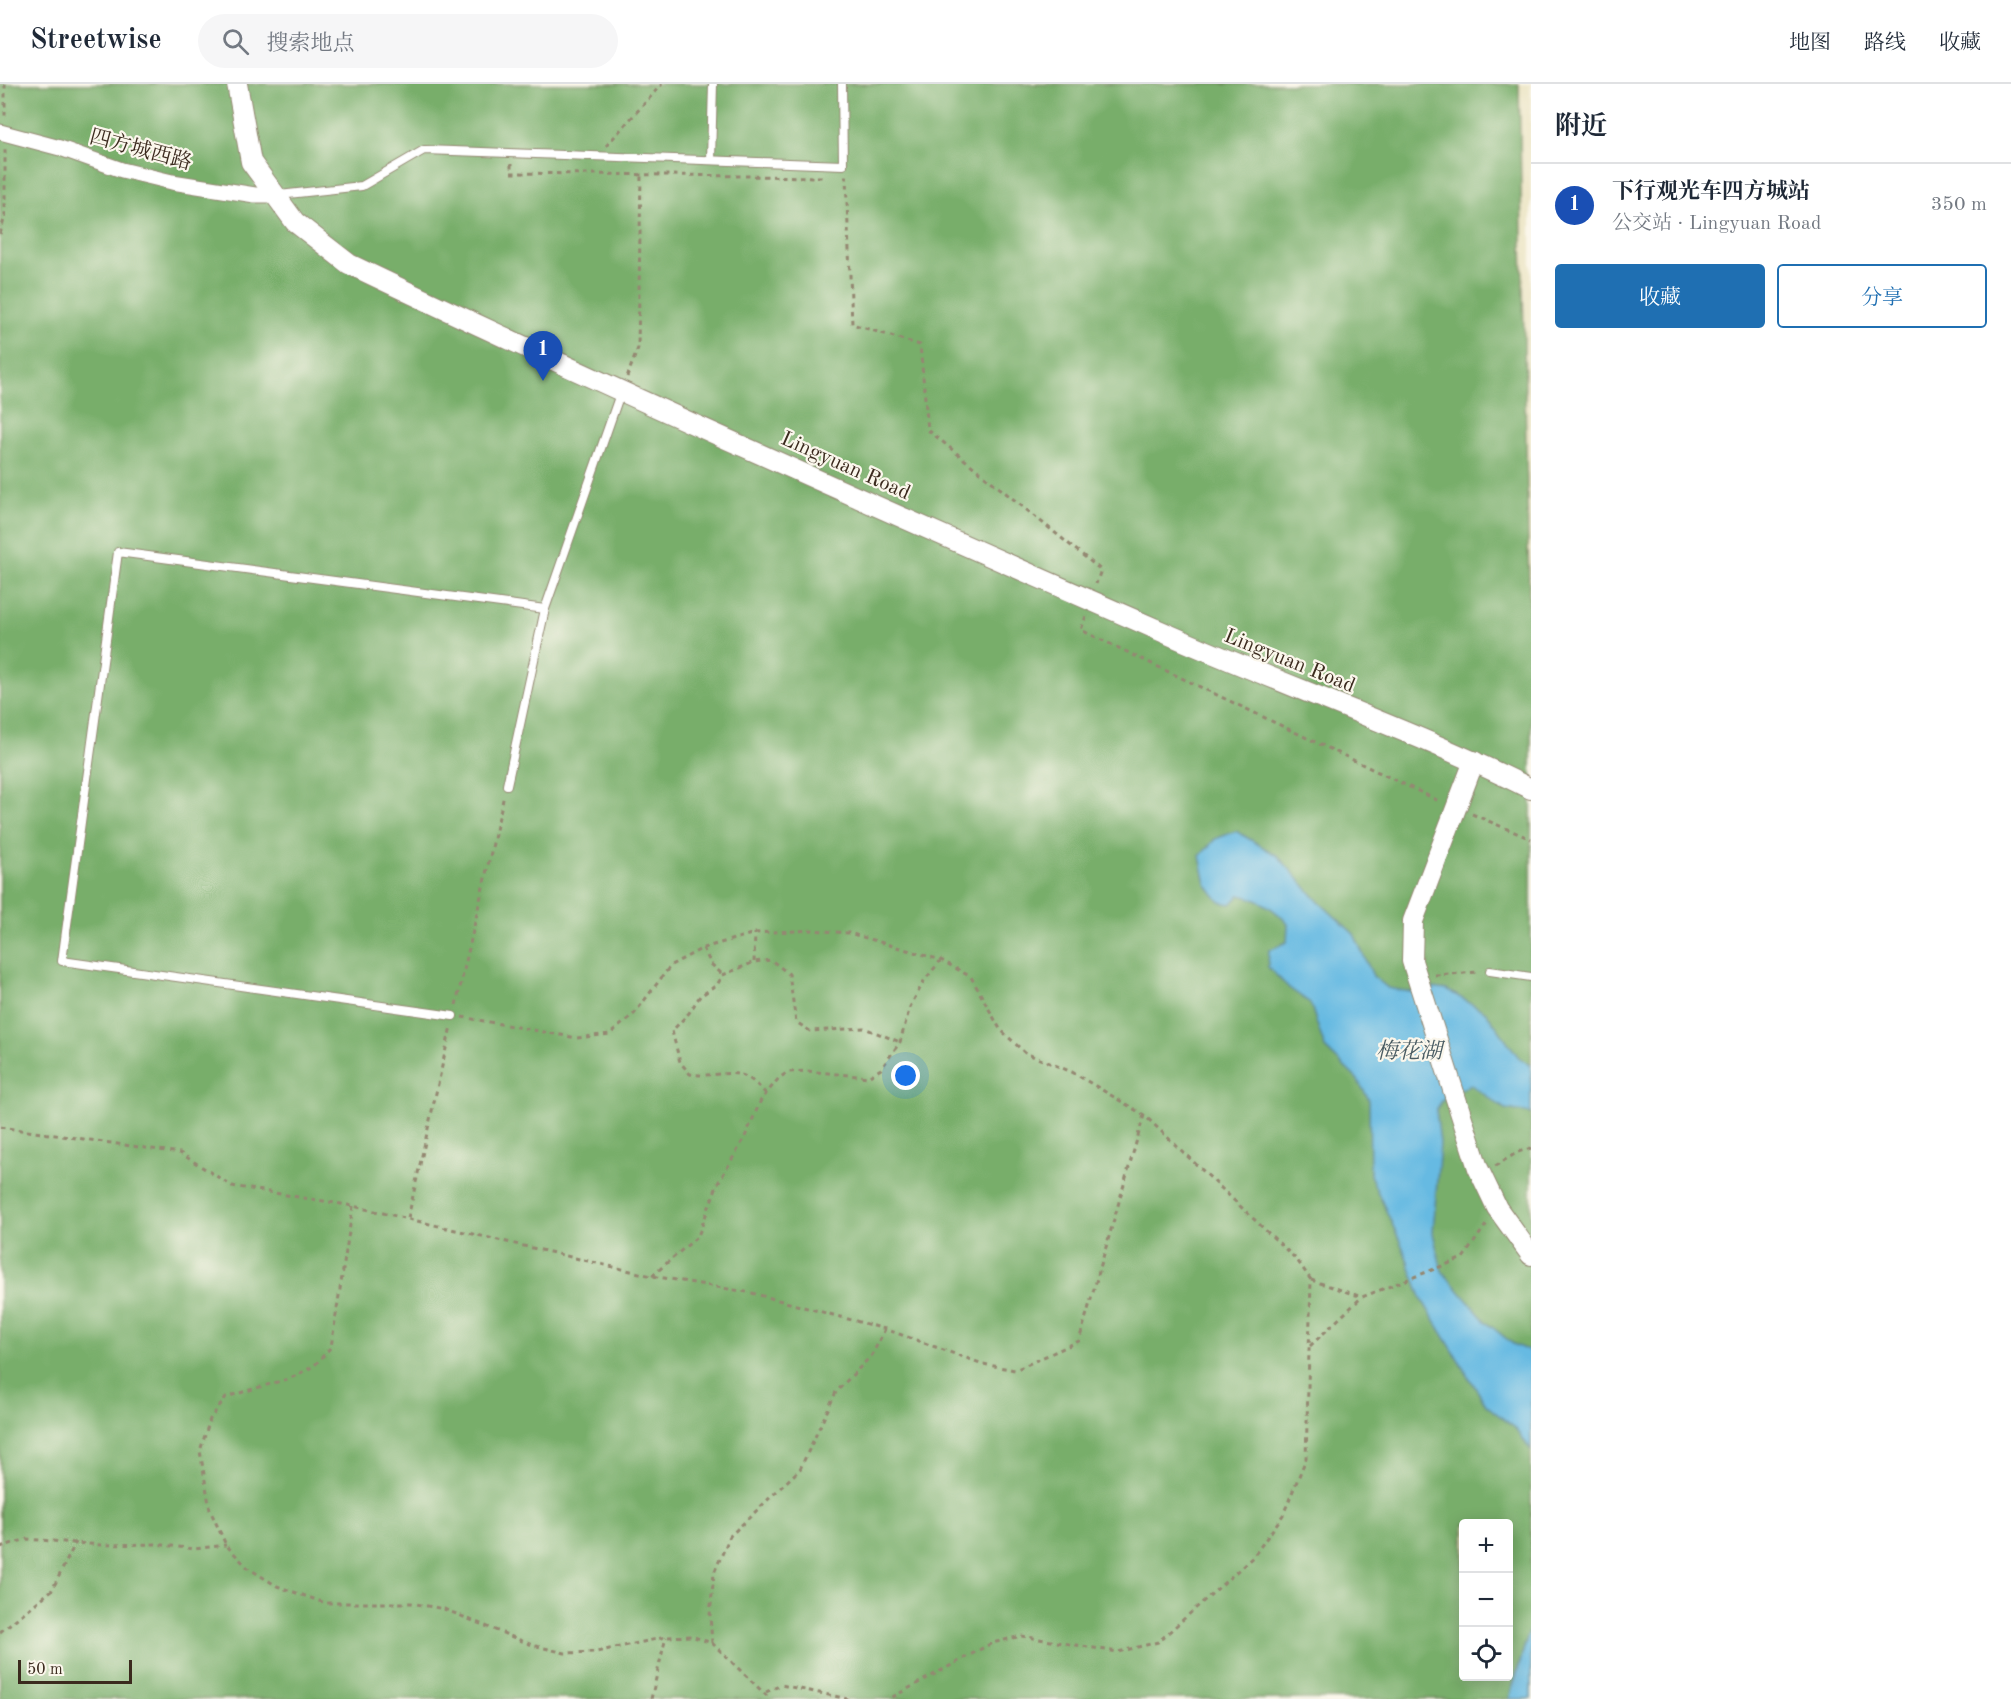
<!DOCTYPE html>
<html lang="zh">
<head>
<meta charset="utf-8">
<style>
  body { margin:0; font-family:"Old Standard TT","Noto Serif SC",serif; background:#f6f6f7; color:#1f2937 }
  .controls { position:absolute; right:18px; bottom:18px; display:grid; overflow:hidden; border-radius:6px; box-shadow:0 3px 15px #0003 }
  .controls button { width:54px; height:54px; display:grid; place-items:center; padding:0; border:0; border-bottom:2px solid #e0e1e3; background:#fff; color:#1f2937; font:30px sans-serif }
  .scale { position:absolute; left:18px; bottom:15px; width:114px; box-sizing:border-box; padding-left:6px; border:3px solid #3b2a1e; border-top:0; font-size:16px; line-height:21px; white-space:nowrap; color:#3b2a1e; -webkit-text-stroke:4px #fbf7ec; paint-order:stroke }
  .you { position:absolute; left:906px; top:992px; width:21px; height:21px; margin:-15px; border:4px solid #fff; border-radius:50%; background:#1a73e8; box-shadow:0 0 0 9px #1a73e833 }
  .badge { display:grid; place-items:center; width:39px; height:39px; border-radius:50%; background:#1f6fb2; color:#fff; font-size:20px; font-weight:700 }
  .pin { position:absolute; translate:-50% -50px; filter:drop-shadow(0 2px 3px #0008) }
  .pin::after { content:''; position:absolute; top:32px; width:21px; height:18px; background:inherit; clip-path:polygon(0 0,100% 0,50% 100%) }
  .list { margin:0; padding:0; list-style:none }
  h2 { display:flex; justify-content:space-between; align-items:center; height:78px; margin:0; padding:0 24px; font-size:26px }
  h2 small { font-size:20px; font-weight:400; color:#747a83 }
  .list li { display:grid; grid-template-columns:39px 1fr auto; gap:18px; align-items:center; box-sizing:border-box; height:84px; padding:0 24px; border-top:2px solid #e0e1e3 }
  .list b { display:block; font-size:22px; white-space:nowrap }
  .list p { margin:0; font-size:20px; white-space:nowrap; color:#747a83 }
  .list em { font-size:20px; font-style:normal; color:#747a83 }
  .actions { display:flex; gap:12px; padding:18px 24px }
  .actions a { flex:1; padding:14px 0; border:2px solid #1f6fb2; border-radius:6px; text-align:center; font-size:21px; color:#1f6fb2 }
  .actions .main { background:#1f6fb2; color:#fff }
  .icon { flex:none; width:33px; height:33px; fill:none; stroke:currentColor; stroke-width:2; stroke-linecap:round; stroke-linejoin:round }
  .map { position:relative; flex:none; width:1531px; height:1615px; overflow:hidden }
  header { display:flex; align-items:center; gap:36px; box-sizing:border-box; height:84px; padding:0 30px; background:#fff; border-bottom:2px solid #e0e1e3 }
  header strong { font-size:28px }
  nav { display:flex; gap:33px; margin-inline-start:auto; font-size:21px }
  .search { width:420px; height:54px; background:#f6f6f7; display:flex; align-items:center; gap:15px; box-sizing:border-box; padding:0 21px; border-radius:33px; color:#747a83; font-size:22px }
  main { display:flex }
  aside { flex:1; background:#fff }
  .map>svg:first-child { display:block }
</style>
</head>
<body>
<header>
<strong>Streetwise</strong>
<div class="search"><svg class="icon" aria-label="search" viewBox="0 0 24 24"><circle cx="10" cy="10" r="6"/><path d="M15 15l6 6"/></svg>搜索地点</div>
<nav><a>地图</a><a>路线</a><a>收藏</a></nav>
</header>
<main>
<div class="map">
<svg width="1531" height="1615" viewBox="0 0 1531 1615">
  <rect width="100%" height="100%" fill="#fbf7ec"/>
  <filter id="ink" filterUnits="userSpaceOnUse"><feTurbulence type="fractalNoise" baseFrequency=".0167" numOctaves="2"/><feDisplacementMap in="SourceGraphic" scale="12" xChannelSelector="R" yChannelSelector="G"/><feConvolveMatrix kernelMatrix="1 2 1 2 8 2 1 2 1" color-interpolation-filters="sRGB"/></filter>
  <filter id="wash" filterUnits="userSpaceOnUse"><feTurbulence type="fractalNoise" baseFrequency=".008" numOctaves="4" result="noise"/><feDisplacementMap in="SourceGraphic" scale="24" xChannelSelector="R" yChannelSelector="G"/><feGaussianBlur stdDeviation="1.35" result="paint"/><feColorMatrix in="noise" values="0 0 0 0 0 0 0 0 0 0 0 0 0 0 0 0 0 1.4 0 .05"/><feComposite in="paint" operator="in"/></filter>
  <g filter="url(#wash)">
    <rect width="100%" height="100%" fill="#ece5c5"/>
    <!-- forest -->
    <path fill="#78ae6b" stroke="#5a6c44" stroke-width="1.5" fill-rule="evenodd" d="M0,0H1519L1531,610V1615H0ZM1464,1440H1508V1592H1464Z"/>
    <!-- water -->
    <g fill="#66bae2" stroke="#507280" stroke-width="1.5">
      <path d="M1236,747L1278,772L1319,818L1354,850L1373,892L1388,904L1411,908L1432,904L1447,906L1486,928L1520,975L1531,980V1029L1505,1025L1471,1001L1446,1011L1436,1026L1440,1059L1433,1149L1442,1187L1486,1238L1513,1260L1531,1268V1366L1515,1344L1486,1321L1422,1216L1403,1164L1370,1091L1369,1016L1357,995L1325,964L1310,919L1289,904L1268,883L1269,866L1287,858L1288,840C1274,824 1261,816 1240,811L1231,820L1220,818L1206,800L1200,772L1215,755Z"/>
      <polygon points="1531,1541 1531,1615 1509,1615"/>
    </g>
  </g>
  <g filter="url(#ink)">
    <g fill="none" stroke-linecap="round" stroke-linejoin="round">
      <defs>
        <g id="service">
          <polyline points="711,76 713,0"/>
          <polyline points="279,111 362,102 424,66 843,81 842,0"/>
          <polyline points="507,701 545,525 621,307"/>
          <polyline points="1490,887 1531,893"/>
          <polyline points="453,932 62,877 118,468 545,525"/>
        </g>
        <polyline id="minor" points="0,48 60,64 122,86 172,98 255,111 273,111"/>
        <g id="tertiary">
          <path d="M237,0L251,78L295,138L349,180C621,310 897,432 1172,552C1291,604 1415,647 1531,705"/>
          <polyline points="1474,677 1413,837 1412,877 1478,1084 1497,1124 1531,1171"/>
        </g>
      </defs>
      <!-- service casing -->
      <use href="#service" stroke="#948872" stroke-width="10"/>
      <!-- minor casing -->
      <use href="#minor" stroke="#948872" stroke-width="17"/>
      <!-- tertiary casing -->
      <use href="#tertiary" stroke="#948872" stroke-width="22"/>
      <!-- path -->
      <g stroke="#948872" stroke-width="3" stroke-dasharray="4.5 4.5" stroke-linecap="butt">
        <polyline points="5,0 5,35"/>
        <polyline points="606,62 662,0"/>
        <polyline points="511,80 511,89 822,93"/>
        <polyline points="844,93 846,93 852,240 920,261 928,346 1101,486 1096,500"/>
        <polyline points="0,150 5,132 5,65"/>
        <polyline points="627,293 638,264 641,90"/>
        <polyline points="1086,532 1081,546 1441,718"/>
        <polyline points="1472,730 1531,755"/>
        <polyline points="703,864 711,880 723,891"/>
        <polyline points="754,878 755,849"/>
        <polyline points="1435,891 1479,888"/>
        <polyline points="456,921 504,711"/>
        <polyline points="462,933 577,954 610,950 634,930 671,881 703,864 755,849 813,846 849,849 941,876 971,893 1000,945 1025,969 1072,988 1144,1031 1297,1176 1311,1196 1306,1375 1283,1431 1253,1473 1158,1558 1118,1568 1021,1552 992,1559 889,1615"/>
        <path d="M766,1010C738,977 726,995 690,990L680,978L672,947L689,929L700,912L717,901L723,891L754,878L771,876L789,890L796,938L810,947L864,944L900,958"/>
        <polyline points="0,1043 180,1069 232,1102 353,1122 652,1192 752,1209 885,1245 983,1280 1015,1286 1079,1257 1144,1031"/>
        <polyline points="1495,1082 1518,1068 1531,1064"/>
        <polyline points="353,1122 331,1263 314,1282 291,1294 226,1313 210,1335 200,1367 210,1426 226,1461 248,1484 277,1502 325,1519 411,1519 444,1525 532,1561 565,1569 596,1568 666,1553 691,1552 712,1559 770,1615"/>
        <polyline points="408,1134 451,942"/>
        <polyline points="652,1192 698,1152 718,1099 744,1055 761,1016 779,994 788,988 807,987 868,993 881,985 900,958 910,923 924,897 941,876"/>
        <polyline points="1311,1196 1362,1213"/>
        <polyline points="1310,1262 1362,1213 1463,1174 1488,1138"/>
        <polyline points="0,1463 27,1455 101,1461 156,1460 194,1465 226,1461"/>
        <polyline points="0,1548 52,1506 76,1458"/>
        <polyline points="712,1559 710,1531 714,1489 730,1452 800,1385 836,1308 872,1271 885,1245"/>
        <polyline points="766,1608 781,1601 848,1615"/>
        <polyline points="651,1615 666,1553"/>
      </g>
      <!-- service -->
      <use href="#service" stroke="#fff" stroke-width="8"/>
      <!-- minor -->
      <use href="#minor" stroke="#fff" stroke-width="15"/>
      <!-- tertiary -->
      <use href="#tertiary" stroke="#fff" stroke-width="20"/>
    </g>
  </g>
  <g text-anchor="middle" stroke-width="4.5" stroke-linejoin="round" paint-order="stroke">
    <!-- street labels -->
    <g font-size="21" fill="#3b2a1e" stroke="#fbf7ec">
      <text transform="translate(141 65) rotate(15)" y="7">四方城西路</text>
      <text transform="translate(846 381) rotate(24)" y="7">Lingyuan Road</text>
      <text transform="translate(1290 576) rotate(22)" y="7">Lingyuan Road</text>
    </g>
    <!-- water labels -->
    <g font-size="22" font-style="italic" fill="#4a5c63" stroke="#fbf7ec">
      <text x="1409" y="974">梅花湖</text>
    </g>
  </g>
</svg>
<div class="controls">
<button>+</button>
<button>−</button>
<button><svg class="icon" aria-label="locate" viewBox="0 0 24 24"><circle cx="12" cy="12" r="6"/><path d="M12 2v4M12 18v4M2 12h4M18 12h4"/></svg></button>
</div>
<div class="scale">50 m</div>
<div class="you"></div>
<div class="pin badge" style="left:543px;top:297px;background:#1a4fb4">1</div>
</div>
<aside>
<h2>附近<small></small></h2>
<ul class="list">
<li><span class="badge" style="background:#1a4fb4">1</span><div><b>下行观光车四方城站</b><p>公交站 · Lingyuan Road</p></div><em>350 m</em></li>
</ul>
<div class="actions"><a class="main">收藏</a><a>分享</a></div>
</aside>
</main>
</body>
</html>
